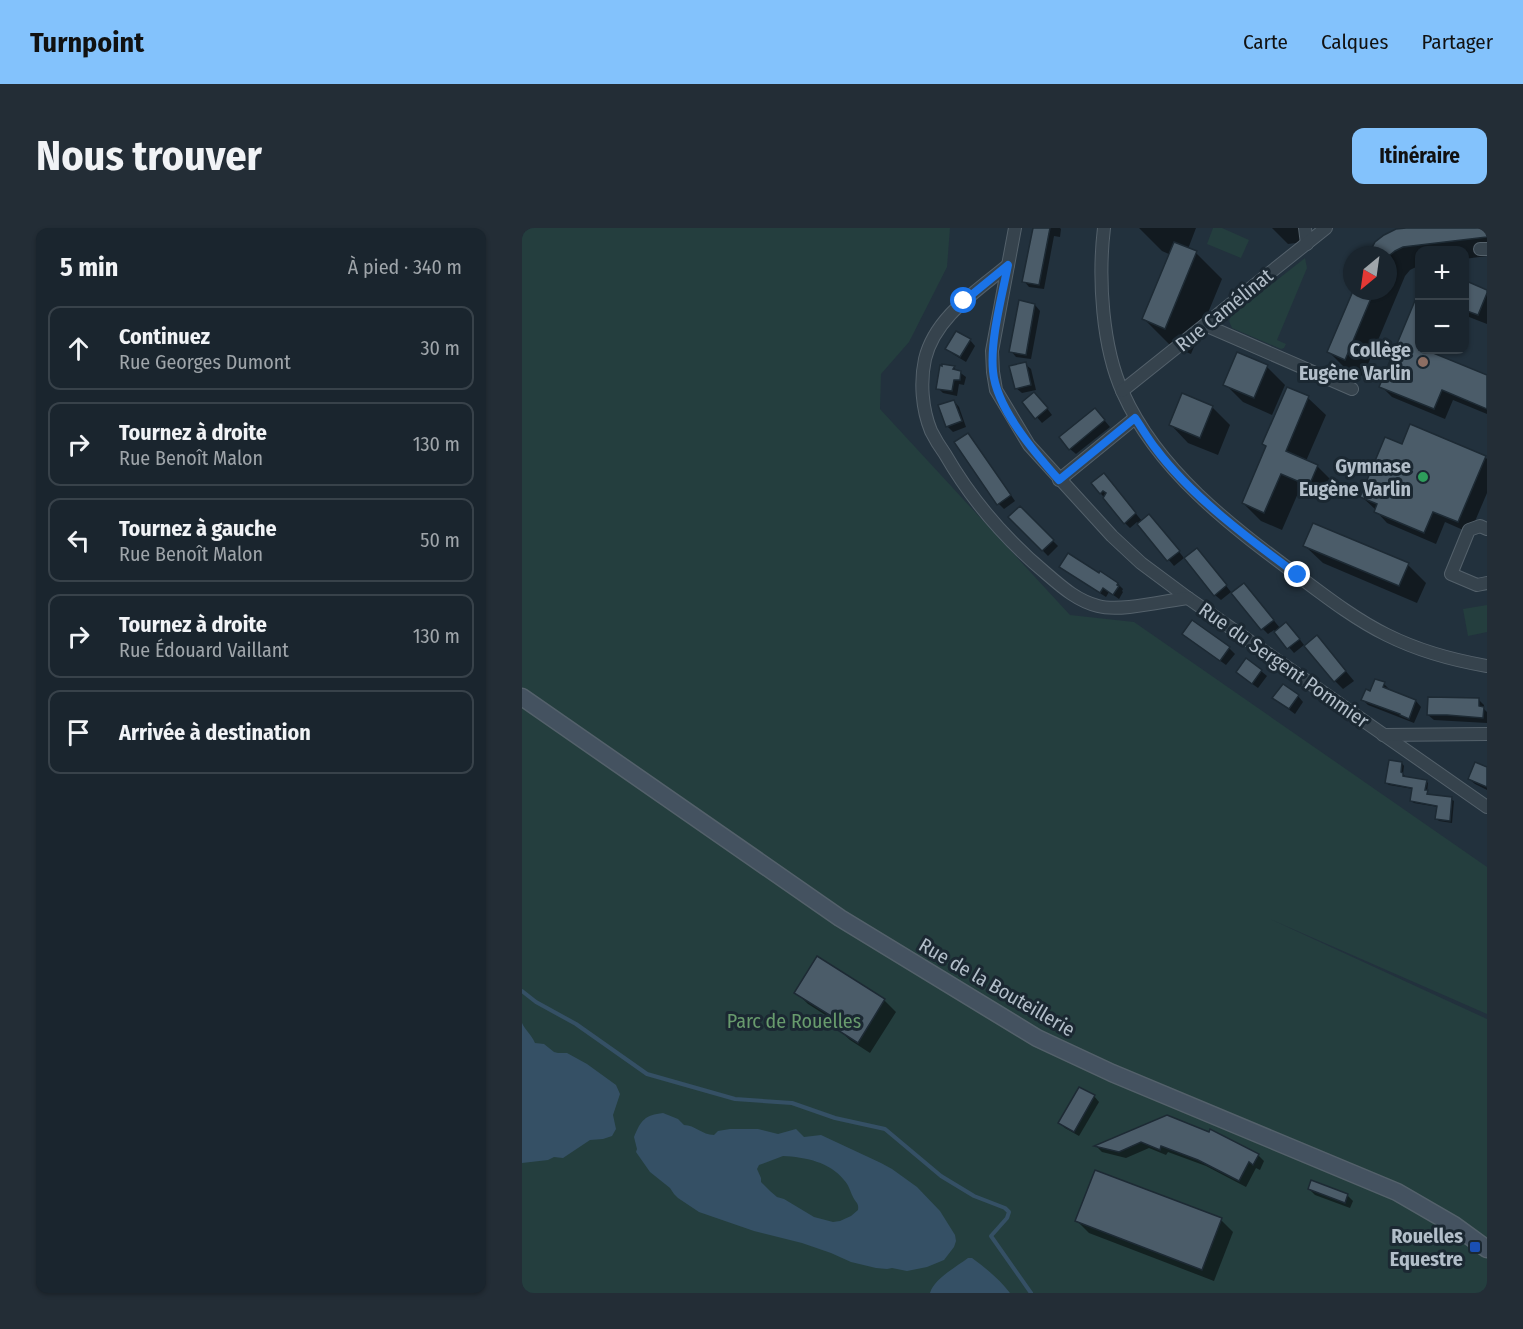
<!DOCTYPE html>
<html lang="fr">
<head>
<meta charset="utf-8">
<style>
  body { margin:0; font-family:"Fira Sans Condensed",sans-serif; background:#232d36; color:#f1f3f6 }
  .controls { position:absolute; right:18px; top:18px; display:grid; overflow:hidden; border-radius:12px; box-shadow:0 2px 4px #0004 }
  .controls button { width:54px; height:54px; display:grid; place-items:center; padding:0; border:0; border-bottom:2px solid #38424a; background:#1a252e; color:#f1f3f6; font:30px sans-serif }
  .compass { position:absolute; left:821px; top:18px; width:54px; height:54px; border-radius:50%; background:#1a252e; box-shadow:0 2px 4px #0004; rotate:209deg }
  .stop { position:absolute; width:18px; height:18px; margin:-14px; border:4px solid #1a73e8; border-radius:50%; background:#fff }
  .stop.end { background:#1a73e8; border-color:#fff; box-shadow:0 2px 6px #0008 }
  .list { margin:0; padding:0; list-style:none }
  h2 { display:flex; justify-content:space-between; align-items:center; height:78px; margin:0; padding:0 24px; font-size:26px }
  h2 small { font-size:20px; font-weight:400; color:#9fa5aa }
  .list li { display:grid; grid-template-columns:39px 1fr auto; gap:18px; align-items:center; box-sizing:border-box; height:84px; margin:0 12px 12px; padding:0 12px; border:2px solid #38424a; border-radius:12px }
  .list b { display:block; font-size:22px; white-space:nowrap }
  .list p { margin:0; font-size:20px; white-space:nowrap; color:#9fa5aa }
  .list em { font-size:20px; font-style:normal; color:#9fa5aa }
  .icon { flex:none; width:33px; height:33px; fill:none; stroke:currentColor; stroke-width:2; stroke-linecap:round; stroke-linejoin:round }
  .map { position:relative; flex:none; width:965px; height:1065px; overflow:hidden; border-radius:12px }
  header { display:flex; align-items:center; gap:36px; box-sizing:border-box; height:84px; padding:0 30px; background:#83c2fc; color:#111 }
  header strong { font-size:28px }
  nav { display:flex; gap:33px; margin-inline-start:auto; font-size:21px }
  .intro { display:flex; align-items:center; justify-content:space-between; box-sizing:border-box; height:144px; padding:0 36px }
  h1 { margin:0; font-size:42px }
  .button { padding:15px 27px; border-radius:12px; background:#83c2fc; color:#111; font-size:21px; font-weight:700 }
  main { display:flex; gap:36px; padding:0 36px }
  aside { flex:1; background:#1a252e; border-radius:12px; box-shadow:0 2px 4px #0004 }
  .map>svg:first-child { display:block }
</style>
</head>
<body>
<header>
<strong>Turnpoint</strong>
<nav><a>Carte</a><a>Calques</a><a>Partager</a></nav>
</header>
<div class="intro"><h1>Nous trouver</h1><a class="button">Itinéraire</a></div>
<main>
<aside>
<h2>5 min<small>À pied · 340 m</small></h2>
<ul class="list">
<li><svg class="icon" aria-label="ahead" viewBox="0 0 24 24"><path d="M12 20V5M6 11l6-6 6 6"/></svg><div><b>Continuez</b><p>Rue Georges Dumont</p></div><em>30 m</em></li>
<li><svg class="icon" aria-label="right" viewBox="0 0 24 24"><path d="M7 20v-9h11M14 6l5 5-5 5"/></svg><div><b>Tournez à droite</b><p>Rue Benoît Malon</p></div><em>130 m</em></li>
<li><svg class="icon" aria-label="left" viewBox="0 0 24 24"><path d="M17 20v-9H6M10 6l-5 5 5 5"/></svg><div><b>Tournez à gauche</b><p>Rue Benoît Malon</p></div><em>50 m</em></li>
<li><svg class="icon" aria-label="right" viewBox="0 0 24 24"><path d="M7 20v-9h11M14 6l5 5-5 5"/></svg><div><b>Tournez à droite</b><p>Rue Édouard Vaillant</p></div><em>130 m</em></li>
<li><svg class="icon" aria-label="arrive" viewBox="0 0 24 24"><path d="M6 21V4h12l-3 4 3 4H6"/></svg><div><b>Arrivée à destination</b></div></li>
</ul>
</aside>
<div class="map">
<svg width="965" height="1065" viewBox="0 0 965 1065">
  <rect width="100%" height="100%" fill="#22313d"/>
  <!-- green -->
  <g fill="#243e3e">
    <polygon points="0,0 428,0 425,39 387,114 359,146 358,181 548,387 612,394 965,639 965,786 748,691 965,791 965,1065 0,1065"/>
    <polygon points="691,0 700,0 727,12 719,30 685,16"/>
    <polygon points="783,30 785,40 755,112 764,116 762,120 759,121 710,100 707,93 709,88"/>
    <polygon points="965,377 965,404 946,408 941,381"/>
  </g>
  <!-- water -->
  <g fill="#355065" fill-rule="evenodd">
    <path d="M0,795C3,802 9,806 13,815L22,816L32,824L36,825H45L65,836L94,857L98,866L91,887L94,901L90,908L81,911L68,912L41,930L32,929L26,932L0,935Z"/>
    <path d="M141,885L156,891L162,897C173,897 180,907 192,907L196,903L208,901H236L256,906L274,901L282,909L299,907L359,935L370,941L395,959L418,983L433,1007L434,1013L432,1019L422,1032L405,1039L385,1043L370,1040L365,1041L354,1040L329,1034L309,1025L280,1015L232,1003L177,984L156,970L152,966L148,960L128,944L114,924L115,921L112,909C119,892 123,887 141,885ZM261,928C283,929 308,934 322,952C327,957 328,963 331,969C334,975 337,975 336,982L329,988L318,993L311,994L292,989L262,971L255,969L248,963L239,954V950L235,941L237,937Z"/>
    <path d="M446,1030H450C464,1040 478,1052 488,1065H408C412,1051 434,1039 446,1030Z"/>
  </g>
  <!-- shadow -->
  <g fill="#0007">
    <polygon points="512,0 538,0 539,1 538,9 532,8 522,61 507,59 502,53"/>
    <polygon points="617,0 674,0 666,21 674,25 700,51 669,126 648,117 622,91 649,27 640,23"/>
    <polygon points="750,0 780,0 782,14 766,16"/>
    <polygon points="897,0 965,0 965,28 942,31 942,22 898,22 898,37 888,42 883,48 841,148 825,142 807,124 833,63 866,63 866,27 848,27"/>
    <polygon points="942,54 965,63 965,96 942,87"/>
    <polygon points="898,67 898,122 917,122 914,128 965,149 965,186 931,172 923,191 870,169 859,158"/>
    <polygon points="513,77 518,83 509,131 494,129 489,123"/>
    <polygon points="448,112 453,118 444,134 431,126 425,121"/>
    <polygon points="503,136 509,141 514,162 500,165 494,160"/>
    <polygon points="745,139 763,157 750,187 721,174 703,156"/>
    <polygon points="432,140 444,149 442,157 437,156 435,168 421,165 416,160"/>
    <polygon points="661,167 691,180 708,197 696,227 666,215 649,197"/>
    <polygon points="786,170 804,187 784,233 795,238 813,256 805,274 777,263 760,302 739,293 721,275"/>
    <polygon points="518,171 530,187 520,195 502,174"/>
    <polygon points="432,173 437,179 444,199 431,204 425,198"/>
    <polygon points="578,187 588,199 554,226 548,221"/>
    <polygon points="446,207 451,212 493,273 482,281 477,276"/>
    <polygon points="881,218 963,229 965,231 965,265 948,305 923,294 914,316 865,295 854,283 854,282 840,269"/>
    <polygon points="587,253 620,293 633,293 662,330 652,338 615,294 608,300 603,295 571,256"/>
    <polygon points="498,280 536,318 526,328 488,289"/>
    <polygon points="783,318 886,337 904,355 895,375 801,335"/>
    <polygon points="680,327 709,364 699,372 693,367"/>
    <polygon points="539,339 577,347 578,345 596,356 601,361 600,363 601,364 597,371 587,364 584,369 545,344"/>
    <polygon points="727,362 758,400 770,401 782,417 772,425 752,402 746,406 741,401 711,365"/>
    <polygon points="671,394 707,420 713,426 704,437 668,411 662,406"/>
    <polygon points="803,418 832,453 821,461 813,453"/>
    <polygon points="739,443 745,448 736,460 722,450"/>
    <polygon points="862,456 867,461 866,463 894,473 899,479 892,495 846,477 841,472"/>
    <polygon points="776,468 781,474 773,486 758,475"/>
    <polygon points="957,472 962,477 962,481 965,484 965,495 912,492 906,487"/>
    <polygon points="880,535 882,538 881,546 883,548 904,553 906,555 905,564 907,568 929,571 932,573 930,595 917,593 915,591 916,579 892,575 889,573 891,561 867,557 864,555"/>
    <polygon points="965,542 965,562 953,556 947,551"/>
    <polygon points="296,730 362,772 374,784 348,825 328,812 316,801 319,797 286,776 274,764"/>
    <polygon points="572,868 577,874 557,908 543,900 538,895"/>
    <polygon points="645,888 736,927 742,933 738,942 734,940 724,959 684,938 646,924 644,927 627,920 604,930 580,924 574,918"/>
    <polygon points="574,944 699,992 711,1004 692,1053 567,1005 555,993"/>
    <polygon points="787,961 825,967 831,973 828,980 793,967"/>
  </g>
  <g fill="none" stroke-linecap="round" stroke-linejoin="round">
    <!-- stream -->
    <polyline stroke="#355065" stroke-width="4" points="0,763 14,774 54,796 125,846 213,871 270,875 313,890 363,901 419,948 452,968 483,980 487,984 485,990 469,1008 509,1065"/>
  </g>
  <!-- building -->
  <g fill="#4b5c69" stroke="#1d2a34" stroke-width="1.5">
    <polygon points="511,0 528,0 517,57 500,54"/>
    <polygon points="884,0 965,0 965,9 881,19 873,23 868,27 846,27 853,14 862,7 874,1"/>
    <polygon points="652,14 675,23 643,101 620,91"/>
    <polygon points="942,52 965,62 965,65 956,87 942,82"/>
    <polygon points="831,63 852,63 823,132 805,124"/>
    <polygon points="897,63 897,122 904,122 965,147 965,181 920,162 912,181 857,159"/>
    <polygon points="497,72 513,76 504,127 487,124"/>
    <polygon points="434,103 449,111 438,129 423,121"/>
    <polygon points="715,124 746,137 732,170 701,157"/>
    <polygon points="504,134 509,157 493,161 487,138"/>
    <polygon points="420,136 433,138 431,141 439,143 438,152 432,152 430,163 414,161 418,137 420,138"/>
    <polygon points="765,159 787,168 764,223 796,237 787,258 759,246 742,285 720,275 744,218 740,216"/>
    <polygon points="512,164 526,180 513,191 500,174"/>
    <polygon points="660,165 691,178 678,210 647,197"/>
    <polygon points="432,172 440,193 424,199 416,177"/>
    <polygon points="573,180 583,192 547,222 537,209"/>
    <polygon points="888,196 964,228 936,294 911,284 902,305 852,284 855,276 838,269 863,209 880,216"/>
    <polygon points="446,205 489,267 475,277 432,214"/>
    <polygon points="582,245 614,285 602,296 581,270 584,265 581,263 578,266 569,255"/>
    <polygon points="498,278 532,312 520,323 486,289"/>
    <polygon points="627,286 658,323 645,333 615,296"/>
    <polygon points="791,295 887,335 877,358 781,318"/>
    <polygon points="675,320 705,357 692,368 662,330"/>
    <polygon points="546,325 577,345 578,343 596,355 595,357 597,358 591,367 581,360 578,365 537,339"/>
    <polygon points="722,355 752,392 739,402 709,365"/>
    <polygon points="670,392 708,419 698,433 660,406"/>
    <polygon points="764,394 778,411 765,421 752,404"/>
    <polygon points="795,407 824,443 812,454 782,418"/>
    <polygon points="724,430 740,442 730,456 714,444"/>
    <polygon points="853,451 863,454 861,459 894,472 887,491 878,487 878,486 839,472 844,461 848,463"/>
    <polygon points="761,456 777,467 767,481 750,470"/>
    <polygon points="906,469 957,470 957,478 962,479 961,490 925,487 905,487"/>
    <polygon points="867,532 880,534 879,544 881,545 881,548 905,552 903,562 906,562 905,566 930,569 928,593 913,591 915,578 888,573 890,560 863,555"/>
    <polygon points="953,534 965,539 965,559 946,551"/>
    <polygon points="295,728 363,771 336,815 314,801 319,794 272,765"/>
    <polygon points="557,859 573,867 552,904 536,895"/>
    <polygon points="645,887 687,904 688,901 737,926 731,937 727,934 717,953 676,932 639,918 638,922 619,914 597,924 572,918"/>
    <polygon points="573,942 700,990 680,1042 553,993"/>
    <polygon points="789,952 826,966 823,975 786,961"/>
  </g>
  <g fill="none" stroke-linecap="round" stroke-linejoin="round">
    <defs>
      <g id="street">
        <polyline points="493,0 470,123 471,144 474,162 507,217 590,308 619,335 666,370 965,579"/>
        <path d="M582,0C576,50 580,119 601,165C636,243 708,297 775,347C803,368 834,392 865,407C897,423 930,432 965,438"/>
        <polyline points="783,0 785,16"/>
        <polyline points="958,21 965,21"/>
        <path d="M486,37C455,63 413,89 403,131C398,154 400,181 409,203C413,211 418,219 423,226C450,273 485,313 526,347C541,360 556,373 576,378C598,384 642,373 666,370"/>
        <polyline points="683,97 830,161"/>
        <polyline points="600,163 804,0"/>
        <polyline points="537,252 613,190"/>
        <polyline points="965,301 958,298 947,302 929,346 955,357 965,355"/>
        <polyline points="861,507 965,506"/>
      </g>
      <polyline id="secondary" points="0,469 318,690 515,810 590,845 875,964 932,997 965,1021"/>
    </defs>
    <!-- street casing -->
    <use href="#street" stroke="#54616b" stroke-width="14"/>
    <!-- secondary casing -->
    <use href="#secondary" stroke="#54616b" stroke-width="19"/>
    <!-- street -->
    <use href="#street" stroke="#36434d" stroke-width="12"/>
    <!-- secondary -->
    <use href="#secondary" stroke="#445260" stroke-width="16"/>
  </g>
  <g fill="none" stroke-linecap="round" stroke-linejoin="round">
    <!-- route -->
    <path stroke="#1a73e8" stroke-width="8" d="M442,73L486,37C480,68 468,112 471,143C474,180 513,225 537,252L613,190C620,200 626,211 634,221C669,268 728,312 776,347"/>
  </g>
  <!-- markers -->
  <circle fill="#8d6e63" stroke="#1b2832" stroke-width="2" cx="901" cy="134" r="6"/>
  <circle fill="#2e9e5b" stroke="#1b2832" stroke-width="2" cx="901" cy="249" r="6"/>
  <rect fill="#1a4fb4" stroke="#1b2832" stroke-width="2" x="947" y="1013" width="12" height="12" rx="3"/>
  <g text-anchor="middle" stroke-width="6" stroke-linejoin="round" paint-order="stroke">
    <!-- street labels -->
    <g font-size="20" fill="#b2bec9" stroke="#1b2832">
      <text transform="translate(702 82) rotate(-39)" y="7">Rue Camélinat</text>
      <text transform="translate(762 437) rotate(35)" y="7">Rue du Sergent Pommier</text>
      <text transform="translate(475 759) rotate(30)" y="7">Rue de la Bouteillerie</text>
    </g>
    <!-- poi labels -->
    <g font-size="20" font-weight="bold" fill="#b2bec9" stroke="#1b2832" text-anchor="end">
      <text x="889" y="129">Collège<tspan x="889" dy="23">Eugène Varlin</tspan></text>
      <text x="889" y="245">Gymnase<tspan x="889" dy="23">Eugène Varlin</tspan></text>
      <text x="941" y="1015">Rouelles<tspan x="941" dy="23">Equestre</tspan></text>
    </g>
    <!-- park labels -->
    <g font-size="20" fill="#689b6d" stroke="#1b2832">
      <text x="272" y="800">Parc de Rouelles</text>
    </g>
  </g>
</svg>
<div class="controls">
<button>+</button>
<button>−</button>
</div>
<svg class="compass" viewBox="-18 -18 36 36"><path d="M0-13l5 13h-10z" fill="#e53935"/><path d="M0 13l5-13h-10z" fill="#9fa5aa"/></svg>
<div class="stop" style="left:442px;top:73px"></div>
<div class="stop end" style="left:776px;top:347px"></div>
</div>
</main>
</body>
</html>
